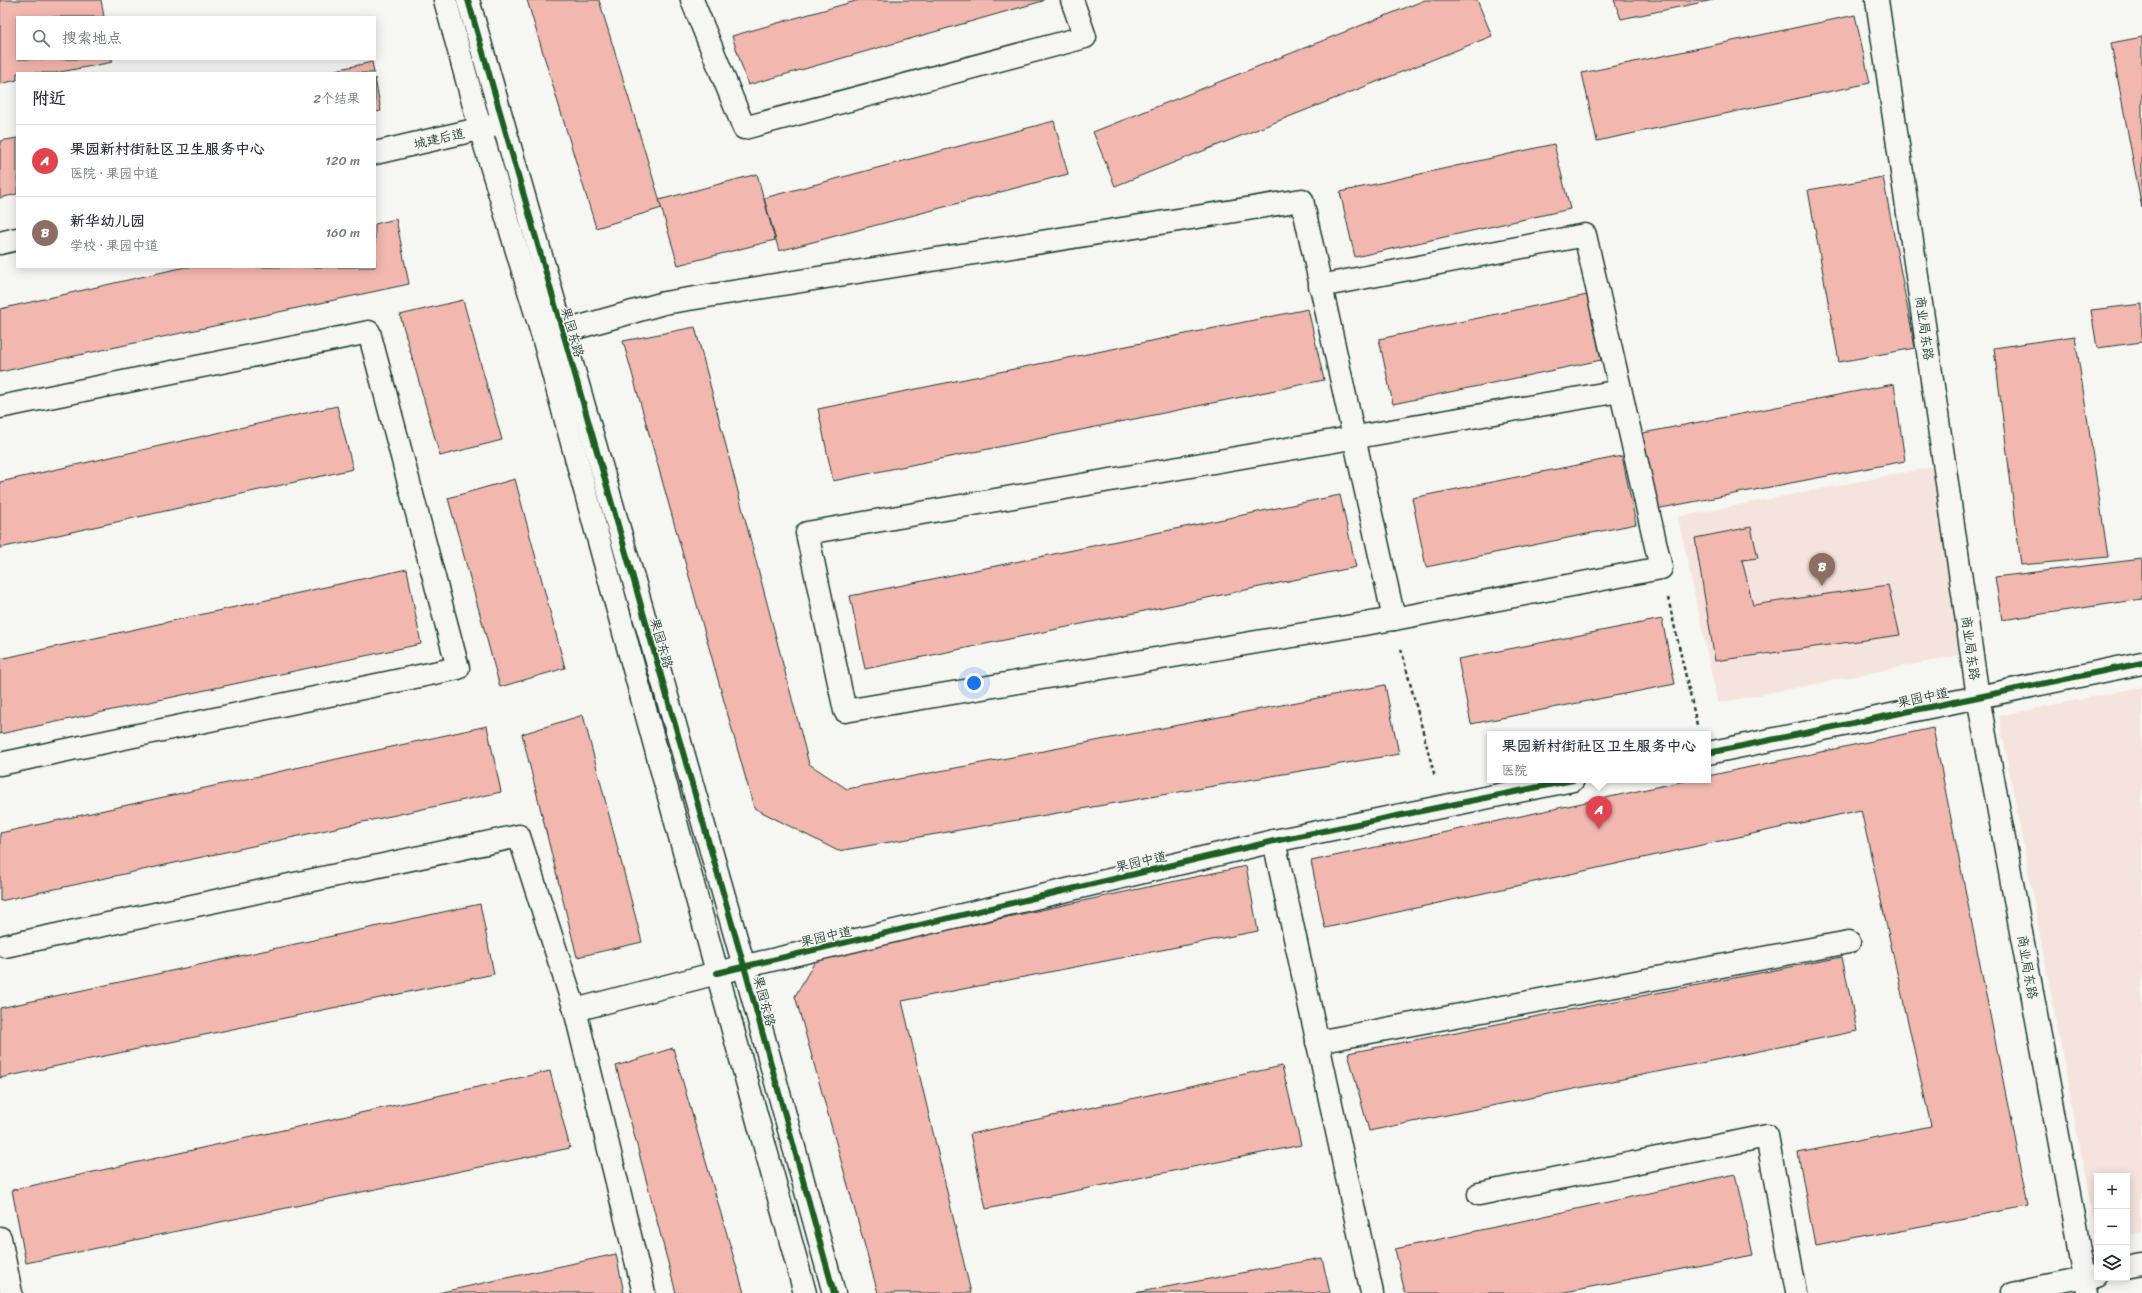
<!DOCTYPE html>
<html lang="zh">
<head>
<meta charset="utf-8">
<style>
  body { margin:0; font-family:Sriracha,"LXGW WenKai TC",sans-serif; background:#f2f2f3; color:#1f2937 }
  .controls { position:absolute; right:12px; bottom:12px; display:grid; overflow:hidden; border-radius:0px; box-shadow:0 2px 10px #0003 }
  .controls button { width:36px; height:36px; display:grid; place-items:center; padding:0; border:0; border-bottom:1px solid #e0e1e3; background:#fff; color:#1f2937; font:20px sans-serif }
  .you { position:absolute; left:974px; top:683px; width:14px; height:14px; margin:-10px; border:3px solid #fff; border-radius:50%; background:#1a73e8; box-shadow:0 0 0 6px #1a73e833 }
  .badge { display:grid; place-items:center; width:26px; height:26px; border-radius:50%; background:#1f3d34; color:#fff; font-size:13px; font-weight:700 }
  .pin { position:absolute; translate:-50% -33px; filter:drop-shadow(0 1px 2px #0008) }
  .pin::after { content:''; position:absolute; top:21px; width:14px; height:12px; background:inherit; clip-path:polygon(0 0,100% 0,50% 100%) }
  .popup { position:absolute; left:1487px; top:731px; width:224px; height:52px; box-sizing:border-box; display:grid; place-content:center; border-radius:0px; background:#fff; filter:drop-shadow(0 1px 3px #0005); font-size:13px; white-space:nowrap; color:#747a83 }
  .popup b { font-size:15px; color:#1f2937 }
  .popup::after { content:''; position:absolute; left:50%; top:100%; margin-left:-8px; border:8px solid transparent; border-top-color:#fff }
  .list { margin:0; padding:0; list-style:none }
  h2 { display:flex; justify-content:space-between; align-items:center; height:52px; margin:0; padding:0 16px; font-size:17px }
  h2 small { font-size:13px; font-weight:400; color:#747a83 }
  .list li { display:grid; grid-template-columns:26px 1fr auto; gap:12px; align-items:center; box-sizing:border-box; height:72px; padding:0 16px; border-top:1px solid #e0e1e3 }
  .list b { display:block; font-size:15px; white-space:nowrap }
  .list p { margin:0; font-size:13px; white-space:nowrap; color:#747a83 }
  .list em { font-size:13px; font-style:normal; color:#747a83 }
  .icon { flex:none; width:22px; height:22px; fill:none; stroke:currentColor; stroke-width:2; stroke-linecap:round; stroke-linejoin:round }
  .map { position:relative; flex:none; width:2142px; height:1293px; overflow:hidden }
  .search { position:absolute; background:#fff; box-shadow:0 2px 10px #0003; left:16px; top:16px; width:360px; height:44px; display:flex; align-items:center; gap:10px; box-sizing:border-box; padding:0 14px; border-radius:0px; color:#747a83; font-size:15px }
  .panel { position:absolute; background:#fff; box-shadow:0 2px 10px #0003; left:16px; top:72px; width:360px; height:196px; border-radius:0px }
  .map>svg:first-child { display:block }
</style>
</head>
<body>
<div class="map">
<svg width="2142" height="1293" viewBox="0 0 2142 1293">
  <rect width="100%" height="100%" fill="#f6f6f2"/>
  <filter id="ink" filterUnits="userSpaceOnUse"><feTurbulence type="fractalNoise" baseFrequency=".025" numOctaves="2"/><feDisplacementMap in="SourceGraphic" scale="8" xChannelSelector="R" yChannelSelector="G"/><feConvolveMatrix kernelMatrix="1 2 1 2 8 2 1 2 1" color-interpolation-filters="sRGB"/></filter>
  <g filter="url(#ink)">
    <!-- built -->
    <g fill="#f5e3de">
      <polygon points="1933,467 1961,655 1718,703 1678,517"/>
      <polygon points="2142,687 2142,1233 2127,1236 2127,1176 2097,1176 2097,1238 1999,716"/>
    </g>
    <!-- building -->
    <g fill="#f2b7af" stroke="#1f3d34">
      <polygon points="0,0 101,0 104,17 17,17 17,59 112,59 113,62 55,73 17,73 17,80 0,84"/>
      <polygon points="527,0 599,0 662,208 596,228"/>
      <polygon points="859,0 1043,0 1043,1 748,85 732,36"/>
      <polygon points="1425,0 1477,0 1492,36 1115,186 1093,132"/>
      <polygon points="1614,0 1713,0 1621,19"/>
      <polygon points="1855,15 1870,83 1597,141 1582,73"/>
      <polygon points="2142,37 2142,208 2111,43"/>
      <polygon points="372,62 374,73 322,73"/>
      <polygon points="375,78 381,111 375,112"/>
      <polygon points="1054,121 1068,174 779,251 764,198"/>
      <polygon points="17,138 17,194 0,198 0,141"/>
      <polygon points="1554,144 1570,209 1355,257 1340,192"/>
      <polygon points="757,174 775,240 678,265 659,200"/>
      <polygon points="1883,177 1915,348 1839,362 1808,190"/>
      <polygon points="396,219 409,284 0,372 0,309 185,267 375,267 375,224"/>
      <polygon points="1587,295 1601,360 1393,404 1379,339"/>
      <polygon points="463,300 502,440 440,456 400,315"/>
      <polygon points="2142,304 2142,342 2097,348 2091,310"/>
      <polygon points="1308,309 1324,380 833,481 818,409"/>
      <polygon points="695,327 809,764 847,789 1385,685 1399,754 838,851 754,808 623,341"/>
      <polygon points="2075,336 2108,557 2021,565 1994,348"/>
      <polygon points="1894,384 1905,461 1656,509 1638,434"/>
      <polygon points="337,406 353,469 0,548 0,482"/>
      <polygon points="1622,456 1636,524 1426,567 1412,498"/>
      <polygon points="515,479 565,668 500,687 448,498"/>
      <polygon points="1340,495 1356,567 865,669 850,596"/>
      <polygon points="1751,527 1758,558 1742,560 1753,605 1888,585 1900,635 1715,661 1695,538"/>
      <polygon points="2142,559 2142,599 2002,620 1995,577"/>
      <polygon points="407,569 421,644 0,734 0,659"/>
      <polygon points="1662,619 1675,684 1471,724 1458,659"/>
      <polygon points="583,715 642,942 577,957 522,734"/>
      <polygon points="487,726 501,792 0,901 0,833"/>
      <polygon points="1933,728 2028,1206 1815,1246 1798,1153 1931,1126 1861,810 1325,928 1311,861 1689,780 1708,780 1708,776"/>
      <polygon points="1246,866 1258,931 902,1001 971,1293 878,1293 795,996 817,958"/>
      <polygon points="480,904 494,974 0,1078 0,1008"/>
      <polygon points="1842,957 1857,1031 1369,1131 1348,1053"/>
      <polygon points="673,1048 744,1293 676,1293 616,1066"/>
      <polygon points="1282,1066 1301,1145 986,1209 970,1134"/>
      <polygon points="550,1071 570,1148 26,1263 12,1190"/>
      <polygon points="1735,1174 1753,1255 1560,1293 1405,1293 1395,1249"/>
      <polygon points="616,1254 624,1293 438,1293"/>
      <polygon points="1322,1258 1330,1293 1134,1293"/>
    </g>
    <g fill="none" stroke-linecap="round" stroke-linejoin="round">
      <defs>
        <g id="minor">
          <polyline points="445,0 484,142 543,337 805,1293"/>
          <polyline points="468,0 744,966 834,1293"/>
          <polyline points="692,0 744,128 1085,37 1072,0"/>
          <polyline points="1877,0 1978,697 2087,1293"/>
          <polyline points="375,153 496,125"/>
          <polyline points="0,243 17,239"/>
          <polyline points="1320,286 1585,235 1661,568 1394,619 845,711 807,533 1620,391"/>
          <polyline points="548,336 664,303 1302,200 1394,619"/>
          <polyline points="0,407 369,332 458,668 0,764"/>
          <polyline points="1708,753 2142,663"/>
          <polyline points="1274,841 1372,1293"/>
          <polyline points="5,946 519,836 575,1010 644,1293"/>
          <polyline points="575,1010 717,973 1274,841 1573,780"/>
          <polyline points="1317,1042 1849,942"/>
          <polyline points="1479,1194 1767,1136 1796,1293"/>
          <polyline points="0,1238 11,1293"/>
          <polyline points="2127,1268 2142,1265"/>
          <polyline points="2012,1293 2097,1275"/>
        </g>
      </defs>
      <!-- minor casing -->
      <use href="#minor" stroke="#1f3d34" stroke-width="25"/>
      <!-- path -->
      <g stroke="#1f3d34" stroke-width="2.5" stroke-dasharray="4 3" stroke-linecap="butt">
        <polyline points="1668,598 1697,725"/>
        <polyline points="1401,649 1435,777"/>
      </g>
      <!-- minor -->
      <use href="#minor" stroke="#f6f6f2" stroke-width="22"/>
      <defs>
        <g id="cycleway">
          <polyline points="468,0 744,966 834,1293"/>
          <polyline points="1708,753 2142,663"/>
          <polyline points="717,973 1274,841 1573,780"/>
        </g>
      </defs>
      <!-- cycleway casing -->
      <use href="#cycleway" stroke="#f6f6f2" stroke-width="8"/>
      <!-- cycleway -->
      <use href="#cycleway" stroke="#1b5e20" stroke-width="6"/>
    </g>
  </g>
  <g text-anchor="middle" stroke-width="3" stroke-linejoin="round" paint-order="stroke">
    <!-- street labels -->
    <g font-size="13" fill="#1f3d34" stroke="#f6f6f2">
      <text transform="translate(439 138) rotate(-13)" y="5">城建后道</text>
      <text transform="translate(1925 328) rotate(82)" y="5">商业局东路</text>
      <text transform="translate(573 332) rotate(74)" y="5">果园东路</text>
      <text transform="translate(662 643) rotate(74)" y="5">果园东路</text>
      <text transform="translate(1971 648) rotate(82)" y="5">商业局东路</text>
      <text transform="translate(1923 697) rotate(-12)" y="5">果园中道</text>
      <text transform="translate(1141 861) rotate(-13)" y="5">果园中道</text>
      <text transform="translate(826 936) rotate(-13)" y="5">果园中道</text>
      <text transform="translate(2028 967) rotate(80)" y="5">商业局东路</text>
      <text transform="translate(765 1001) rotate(75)" y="5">果园东路</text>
    </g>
  </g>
</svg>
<div class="controls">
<button>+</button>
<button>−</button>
<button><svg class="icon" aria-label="layers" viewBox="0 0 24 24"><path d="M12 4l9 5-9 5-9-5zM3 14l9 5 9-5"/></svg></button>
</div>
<div class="you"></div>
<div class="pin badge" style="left:1599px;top:829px;background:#e0444e">A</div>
<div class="popup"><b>果园新村街社区卫生服务中心</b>医院</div>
<div class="pin badge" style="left:1822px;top:586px;background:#8d6e63">B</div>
<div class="search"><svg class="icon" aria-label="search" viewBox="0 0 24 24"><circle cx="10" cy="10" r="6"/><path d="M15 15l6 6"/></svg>搜索地点</div>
<section class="panel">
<h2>附近<small>2个结果</small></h2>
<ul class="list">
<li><span class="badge" style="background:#e0444e">A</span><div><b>果园新村街社区卫生服务中心</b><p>医院 · 果园中道</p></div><em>120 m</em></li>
<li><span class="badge" style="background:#8d6e63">B</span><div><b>新华幼儿园</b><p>学校 · 果园中道</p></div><em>160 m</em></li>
</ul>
</section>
</div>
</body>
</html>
